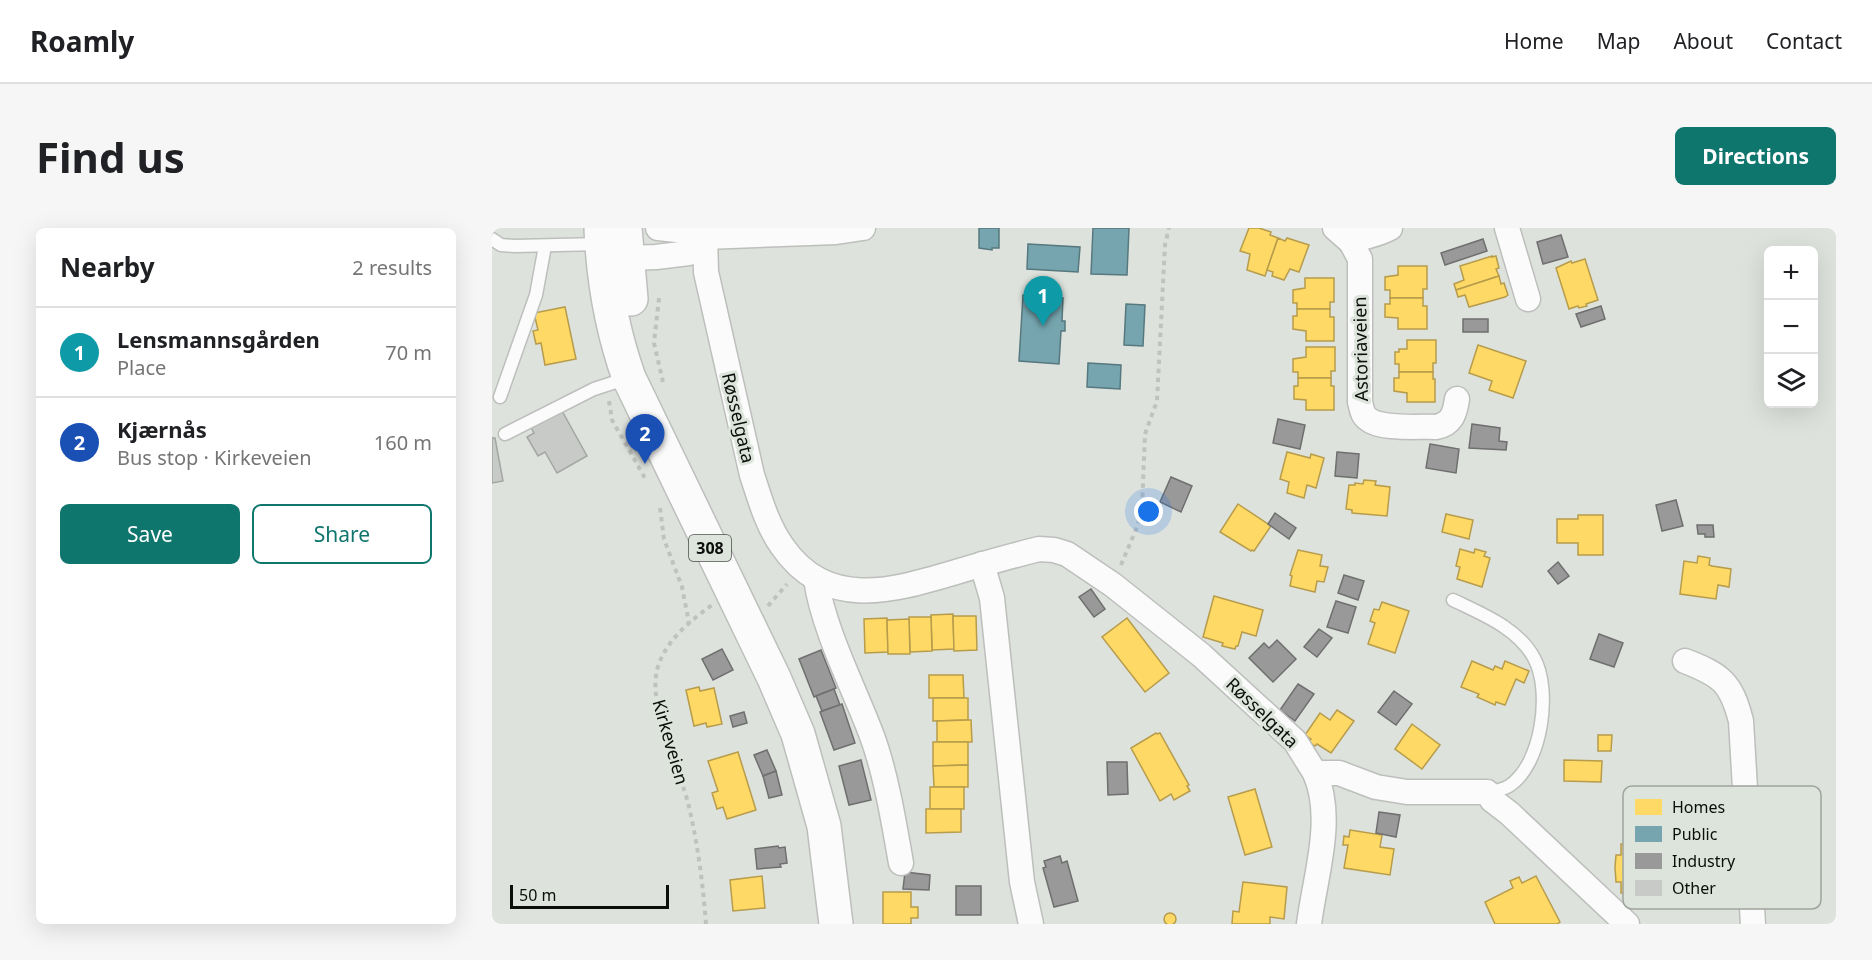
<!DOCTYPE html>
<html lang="en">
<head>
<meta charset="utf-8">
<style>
  body { margin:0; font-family:"Noto Sans",sans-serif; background:#f6f6f6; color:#202124 }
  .controls { position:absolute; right:18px; top:18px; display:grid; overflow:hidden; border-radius:9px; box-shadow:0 6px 24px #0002 }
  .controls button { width:54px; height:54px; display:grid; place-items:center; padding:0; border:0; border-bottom:2px solid #e0e0e0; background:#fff; color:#202124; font:30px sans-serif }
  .scale { position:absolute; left:18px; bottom:15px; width:159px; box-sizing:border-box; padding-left:6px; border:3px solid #0b0e0b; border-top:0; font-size:16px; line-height:21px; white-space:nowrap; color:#0b0e0b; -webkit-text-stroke:4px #dde4db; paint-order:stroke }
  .you { position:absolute; left:657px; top:284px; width:21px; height:21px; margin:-15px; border:4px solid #fff; border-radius:50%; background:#1a73e8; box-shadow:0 0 0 9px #1a73e833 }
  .badge { display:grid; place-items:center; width:39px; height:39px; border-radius:50%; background:#0f766e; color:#fff; font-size:20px; font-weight:700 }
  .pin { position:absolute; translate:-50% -50px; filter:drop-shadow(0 2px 3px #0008) }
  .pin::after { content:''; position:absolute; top:32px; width:21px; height:18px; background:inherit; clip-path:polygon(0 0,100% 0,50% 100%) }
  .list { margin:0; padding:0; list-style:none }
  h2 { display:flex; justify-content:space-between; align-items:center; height:78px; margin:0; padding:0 24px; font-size:26px }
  h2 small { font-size:20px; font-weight:400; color:#757577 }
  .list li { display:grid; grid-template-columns:39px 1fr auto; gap:18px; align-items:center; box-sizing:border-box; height:90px; padding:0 24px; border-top:2px solid #e0e0e0 }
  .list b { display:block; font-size:22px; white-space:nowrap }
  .list p { margin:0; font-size:20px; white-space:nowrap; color:#757577 }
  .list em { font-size:20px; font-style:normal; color:#757577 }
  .actions { display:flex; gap:12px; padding:18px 24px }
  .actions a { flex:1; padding:14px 0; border:2px solid #0f766e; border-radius:9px; text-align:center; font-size:21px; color:#0f766e }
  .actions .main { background:#0f766e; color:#fff }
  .icon { flex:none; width:33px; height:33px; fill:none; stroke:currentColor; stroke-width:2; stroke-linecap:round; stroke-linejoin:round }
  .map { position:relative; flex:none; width:1344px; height:696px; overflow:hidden; border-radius:9px }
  header { display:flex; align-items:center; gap:36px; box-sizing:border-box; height:84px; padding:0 30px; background:#fff; border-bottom:2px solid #e0e0e0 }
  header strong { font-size:28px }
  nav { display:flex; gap:33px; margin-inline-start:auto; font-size:21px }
  .intro { display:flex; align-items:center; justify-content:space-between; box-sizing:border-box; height:144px; padding:0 36px }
  h1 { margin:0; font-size:42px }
  .button { padding:15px 27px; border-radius:9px; background:#0f766e; color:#fff; font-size:21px; font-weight:700 }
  main { display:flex; gap:36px; padding:0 36px }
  aside { flex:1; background:#fff; border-radius:9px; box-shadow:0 6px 24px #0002 }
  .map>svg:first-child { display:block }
</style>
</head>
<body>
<header>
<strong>Roamly</strong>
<nav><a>Home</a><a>Map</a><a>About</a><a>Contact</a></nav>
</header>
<div class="intro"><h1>Find us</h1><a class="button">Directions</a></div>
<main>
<aside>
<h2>Nearby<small>2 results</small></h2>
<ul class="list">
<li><span class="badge" style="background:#0f9aa8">1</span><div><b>Lensmannsgården</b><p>Place</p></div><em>70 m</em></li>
<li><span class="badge" style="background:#1a4fb4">2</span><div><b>Kjærnås</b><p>Bus stop · Kirkeveien</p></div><em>160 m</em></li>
</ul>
<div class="actions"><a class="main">Save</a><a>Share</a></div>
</aside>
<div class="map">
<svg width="1344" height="696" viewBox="0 0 1344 696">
  <rect width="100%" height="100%" fill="#dee2dd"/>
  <!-- homes -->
  <g fill="#ffd966" stroke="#b69c4b" stroke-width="1.5">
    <polygon points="757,0 767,0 779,4 778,7 786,10 773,48 755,42 758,26 748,23"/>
    <polygon points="786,10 793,13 795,10 817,17 807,44 798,41 792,52 780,48 781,44 775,42"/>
    <polygon points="1000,28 1000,29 1004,28 1007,40 1004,41 1007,48 964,62 962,56 972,52 968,38"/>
    <polygon points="1093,31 1106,72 1094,76 1095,78 1087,80 1086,78 1077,81 1064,40 1079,33 1080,35"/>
    <polygon points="906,38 935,38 935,61 931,61 931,70 898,70 898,62 893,62 893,49 906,47"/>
    <polygon points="1007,48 1009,56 1012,55 1016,67 1013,69 977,79 973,67 966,69 964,62"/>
    <polygon points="813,50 842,50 842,74 838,74 838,81 805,81 805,75 801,75 801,62 813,60"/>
    <polygon points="898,70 931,70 931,78 935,78 935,101 906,101 906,90 893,89 893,76 898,76"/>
    <polygon points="73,79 84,131 53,137 49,115 44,116 41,103 46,102 42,85"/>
    <polygon points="805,81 838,81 838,89 842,89 842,113 814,113 814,103 801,101 801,88 805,88"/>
    <polygon points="915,112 944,112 944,135 941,135 941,144 907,144 907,136 903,136 903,124 907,124 907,121 915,121"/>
    <polygon points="986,117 1034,133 1021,170 997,162 1000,153 977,145"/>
    <polygon points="814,119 843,119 843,143 839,143 839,150 806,150 806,144 801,144 801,131 814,129"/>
    <polygon points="907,144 941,144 941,151 943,151 943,174 915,174 915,165 902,163 902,150 907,150"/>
    <polygon points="806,150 839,150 839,158 842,158 842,182 814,182 814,172 802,171 802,158 806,158"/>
    <polygon points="795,224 818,230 819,226 832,230 824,260 815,257 812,270 795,265 797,254 788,251"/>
    <polygon points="872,252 884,253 883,257 898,259 895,288 860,285 860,282 854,281 857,257 863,257 863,255 871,256"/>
    <polygon points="746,276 779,298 762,323 760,322 759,323 728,304"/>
    <polygon points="954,286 981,292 977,311 950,304"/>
    <polygon points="1086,287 1111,287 1111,327 1086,327 1086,315 1065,315 1065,291 1086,291"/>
    <polygon points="968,321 982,325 983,321 994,324 992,328 998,330 990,359 965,351 968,339 964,338"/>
    <polygon points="806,322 830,327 828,338 836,339 832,354 825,353 823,364 798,358 800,348 798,347"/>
    <polygon points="1206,328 1218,330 1217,337 1220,338 1239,341 1237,359 1226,357 1224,371 1188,366 1192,333 1205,335"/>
    <polygon points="722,368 771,382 764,408 750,404 746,418 744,418 743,421 730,418 731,415 711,409"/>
    <polygon points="890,374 917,383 903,425 876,416 883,395 878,393 882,381 887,382"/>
    <polygon points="461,386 462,421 440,422 439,387"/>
    <polygon points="461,388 484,388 485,422 462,423"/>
    <polygon points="417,389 439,389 440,423 418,424"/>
    <polygon points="395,390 396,424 373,425 372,391"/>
    <polygon points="635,390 677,445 653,464 610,409"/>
    <polygon points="417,391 418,426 396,426 395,392"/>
    <polygon points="980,433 1001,442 1003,438 1010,441 1013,433 1037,443 1032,455 1024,451 1013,477 1004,474 1003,477 985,469 987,466 969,459"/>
    <polygon points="437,447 471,447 472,470 437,470"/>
    <polygon points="207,459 208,463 222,460 230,496 215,499 214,495 202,498 194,462"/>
    <polygon points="441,470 476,470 476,492 441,493"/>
    <polygon points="845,482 862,493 839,525 825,516 823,518 817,514 819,511 813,507 828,485 838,492"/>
    <polygon points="476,492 479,492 480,514 445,514 445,493"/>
    <polygon points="920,496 948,517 930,541 903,521"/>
    <polygon points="664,505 665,506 668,505 697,557 695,558 698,563 682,572 679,566 668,573 639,520"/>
    <polygon points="1106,507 1120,507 1119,523 1106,523"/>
    <polygon points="441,514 476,514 476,537 441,538"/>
    <polygon points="246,524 264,582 235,591 231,579 225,581 220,565 226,563 216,533"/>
    <polygon points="1072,532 1110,533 1109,554 1072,553"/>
    <polygon points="476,537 476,559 442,559 441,538"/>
    <rect x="438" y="559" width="34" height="22"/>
    <polygon points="763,561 780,619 753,627 736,569"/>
    <polygon points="434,581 469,581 469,604 434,605"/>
    <polygon points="858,602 890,607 888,619 902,621 898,647 852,640 856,617 851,617 852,608 857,609"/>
    <polygon points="1129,616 1154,616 1154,665 1129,665 1129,654 1124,654 1123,639 1124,627 1129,627"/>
    <polygon points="270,648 273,680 241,683 238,652"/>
    <polygon points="1044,648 1068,694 1065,696 1003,696 993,674 1021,660 1018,653 1027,649 1030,655"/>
    <polygon points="751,654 795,659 792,691 778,689 778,696 740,696 741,683 747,684"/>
    <polygon points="391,664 419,664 419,679 426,679 426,690 419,690 419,696 391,696"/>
    <circle cx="678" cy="691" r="6"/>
  </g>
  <!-- public -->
  <g fill="#76a5af" stroke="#56787e" stroke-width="1.5">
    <polygon points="487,0 507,0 507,20 500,20 500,22 487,20"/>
    <polygon points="601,0 637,0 635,47 599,46"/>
    <polygon points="536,16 588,19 586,44 535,41"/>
    <polygon points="531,67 571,70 570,93 573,93 573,103 569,103 567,136 527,133"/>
    <polygon points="634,76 653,77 651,118 632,117"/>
    <polygon points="596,135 629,137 628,161 595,159"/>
  </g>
  <!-- industry -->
  <g fill="#999" stroke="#6e6f6e" stroke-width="1.5">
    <polygon points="1069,7 1076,29 1051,36 1045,14"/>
    <polygon points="991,11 995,23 953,37 949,25"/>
    <polygon points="1109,78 1113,91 1089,99 1084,86"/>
    <rect x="971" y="91" width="25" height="13"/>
    <polygon points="786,191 813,197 808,221 781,215"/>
    <polygon points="980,196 1008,200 1007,213 1015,214 1014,222 977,220"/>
    <polygon points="938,216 967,221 964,245 934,240"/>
    <polygon points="845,224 867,226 865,250 843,248"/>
    <polygon points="679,249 700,258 689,284 668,274"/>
    <polygon points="1184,272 1191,298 1170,303 1164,277"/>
    <polygon points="783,285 804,300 797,311 776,296"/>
    <polygon points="1205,297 1221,297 1222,309 1213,309 1213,306 1206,306"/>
    <polygon points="1066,334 1077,348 1066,356 1056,343"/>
    <polygon points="852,347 872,353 866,372 846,365"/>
    <polygon points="599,361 613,381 602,389 587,369"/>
    <polygon points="844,373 864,379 856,405 835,399"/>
    <polygon points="827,401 840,410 825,429 812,419"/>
    <polygon points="1107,406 1131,415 1122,439 1098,431"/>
    <polygon points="785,412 804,431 781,454 757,430 772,415 777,420"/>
    <polygon points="230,421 241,442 221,452 210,431"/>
    <polygon points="329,422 344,460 322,469 307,431"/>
    <polygon points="806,456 822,466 803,493 788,482"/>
    <polygon points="342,461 348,477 330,483 324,468"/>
    <polygon points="902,463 920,476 904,497 886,484"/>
    <polygon points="350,476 363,515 342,522 328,484"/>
    <polygon points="252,484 255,495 241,499 238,488"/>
    <polygon points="275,522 284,543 271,548 262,527"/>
    <polygon points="369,532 379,572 357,577 347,538"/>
    <polygon points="615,534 635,534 636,566 616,567"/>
    <polygon points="284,543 290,567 277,570 271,548"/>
    <polygon points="887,584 908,587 904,609 884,605"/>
    <polygon points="286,618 287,620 293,619 295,635 288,636 289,639 265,641 263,621"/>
    <polygon points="568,628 570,635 575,633 586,673 562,679 551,640 554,639 552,633"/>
    <polygon points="413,644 438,647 437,662 411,661"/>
    <rect x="464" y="658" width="25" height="29"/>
  </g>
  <!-- building -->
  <g fill="#c7cac6" stroke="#a3a6a3" stroke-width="1.5">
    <polygon points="69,181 95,228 65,245 53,224 46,228 35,209 42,205 38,198"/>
    <polygon points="0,210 3,210 11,253 0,255"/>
  </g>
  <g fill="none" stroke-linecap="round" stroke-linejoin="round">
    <defs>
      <g id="service">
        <polyline points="0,11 9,17 23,18 109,16"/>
        <polyline points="8,169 44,67 53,18"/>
        <polyline points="13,206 102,161 136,150"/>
        <path d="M961,372C990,386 1026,400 1042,430C1060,462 1050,537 1017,558C1011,562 1002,563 995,564"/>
      </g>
      <g id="minor">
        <polyline points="166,0 194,3 213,9 344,4 371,0"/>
        <path d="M843,0L859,14C873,8 885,7 898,0"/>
        <polyline points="1015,0 1036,71"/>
        <path d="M213,9L214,44L260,247C268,271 275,297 290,318C335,383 400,363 464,344C491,336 519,328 547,321L562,322L575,326L621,357L709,427L803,513L823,545H847L884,559L915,564H995L1000,572L1017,585L1135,696"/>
        <path d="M859,14L868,31V174C870,181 870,187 876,191C889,202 927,198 944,199C960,196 963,185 965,171"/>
        <polyline points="122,23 135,30 164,29 197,25 213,9"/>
        <polyline points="490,336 500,370 530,654 539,696"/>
        <path d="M324,351C331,401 362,460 380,508C394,546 402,595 409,635"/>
        <path d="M1193,433C1229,447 1239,454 1249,493L1261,696"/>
        <path d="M817,696C823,648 843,591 823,545"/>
      </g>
      <g id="primary">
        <path d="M109,0C111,51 120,102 137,150L282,450L306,506L332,598L344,696"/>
        <polyline points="133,0 139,71"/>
      </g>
    </defs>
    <!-- service casing -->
    <use href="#service" stroke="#bdbfbc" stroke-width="15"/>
    <!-- minor casing -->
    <use href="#minor" stroke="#bdbfbc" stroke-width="27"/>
    <!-- primary casing -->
    <use href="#primary" stroke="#bdbfbc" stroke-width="36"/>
    <!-- path -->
    <g stroke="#c0c2bf" stroke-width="4" stroke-dasharray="4.5 4.5" stroke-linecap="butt">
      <polyline points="167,70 162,115 171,154"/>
      <polyline points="117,173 120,192 154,252"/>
      <polyline points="168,280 172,311 190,359 197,395"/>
      <polyline points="629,337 645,299 650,280 653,206 665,173 673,17 677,0"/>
      <polyline points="276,378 295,356"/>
      <path d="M214,696C211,657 206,617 197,579C188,540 156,480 165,442C172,414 198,393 220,377"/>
    </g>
    <!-- service -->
    <use href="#service" stroke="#fafbfa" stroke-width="12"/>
    <!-- minor -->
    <use href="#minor" stroke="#fafbfa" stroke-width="24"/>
    <!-- primary -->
    <use href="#primary" stroke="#fafbfa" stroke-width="33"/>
  </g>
  <g text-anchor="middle" stroke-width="6" stroke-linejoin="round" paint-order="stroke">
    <!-- shield labels -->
    <rect fill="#dde4db" stroke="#4a4e49" stroke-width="1.5" x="197" y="307" width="42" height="26" rx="4.5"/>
    <g font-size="16" font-weight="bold" fill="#0b0e0b">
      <text x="218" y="326">308</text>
    </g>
    <!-- street labels -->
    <g font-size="18" fill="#0b0e0b" stroke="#dde4db">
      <text transform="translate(869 121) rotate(-91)" y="6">Astoriaveien</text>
      <text transform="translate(246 190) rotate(77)" y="6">Røsselgata</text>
      <text transform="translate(770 485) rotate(44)" y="6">Røsselgata</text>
      <text transform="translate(178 514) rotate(74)" y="6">Kirkeveien</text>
    </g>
  </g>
  <!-- legend -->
  <rect x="1131" y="558" width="198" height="123" rx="9" fill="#dde4db" stroke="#9ea49d" stroke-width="1.5"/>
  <rect x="1143" y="571" width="27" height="16" fill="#ffd966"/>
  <rect x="1143" y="598" width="27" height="16" fill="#76a5af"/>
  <rect x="1143" y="625" width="27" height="16" fill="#999"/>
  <rect x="1143" y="652" width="27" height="16" fill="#c7cac6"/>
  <g font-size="16" fill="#0b0e0b">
    <text x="1180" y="585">Homes</text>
    <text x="1180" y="612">Public</text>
    <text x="1180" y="639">Industry</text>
    <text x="1180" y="666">Other</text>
  </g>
</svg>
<div class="controls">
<button>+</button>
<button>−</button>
<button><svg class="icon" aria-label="layers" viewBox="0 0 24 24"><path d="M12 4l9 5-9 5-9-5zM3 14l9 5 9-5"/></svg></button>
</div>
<div class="scale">50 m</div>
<div class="you"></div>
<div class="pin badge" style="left:551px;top:98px;background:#0f9aa8">1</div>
<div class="pin badge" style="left:153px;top:236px;background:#1a4fb4">2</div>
</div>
</main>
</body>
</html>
